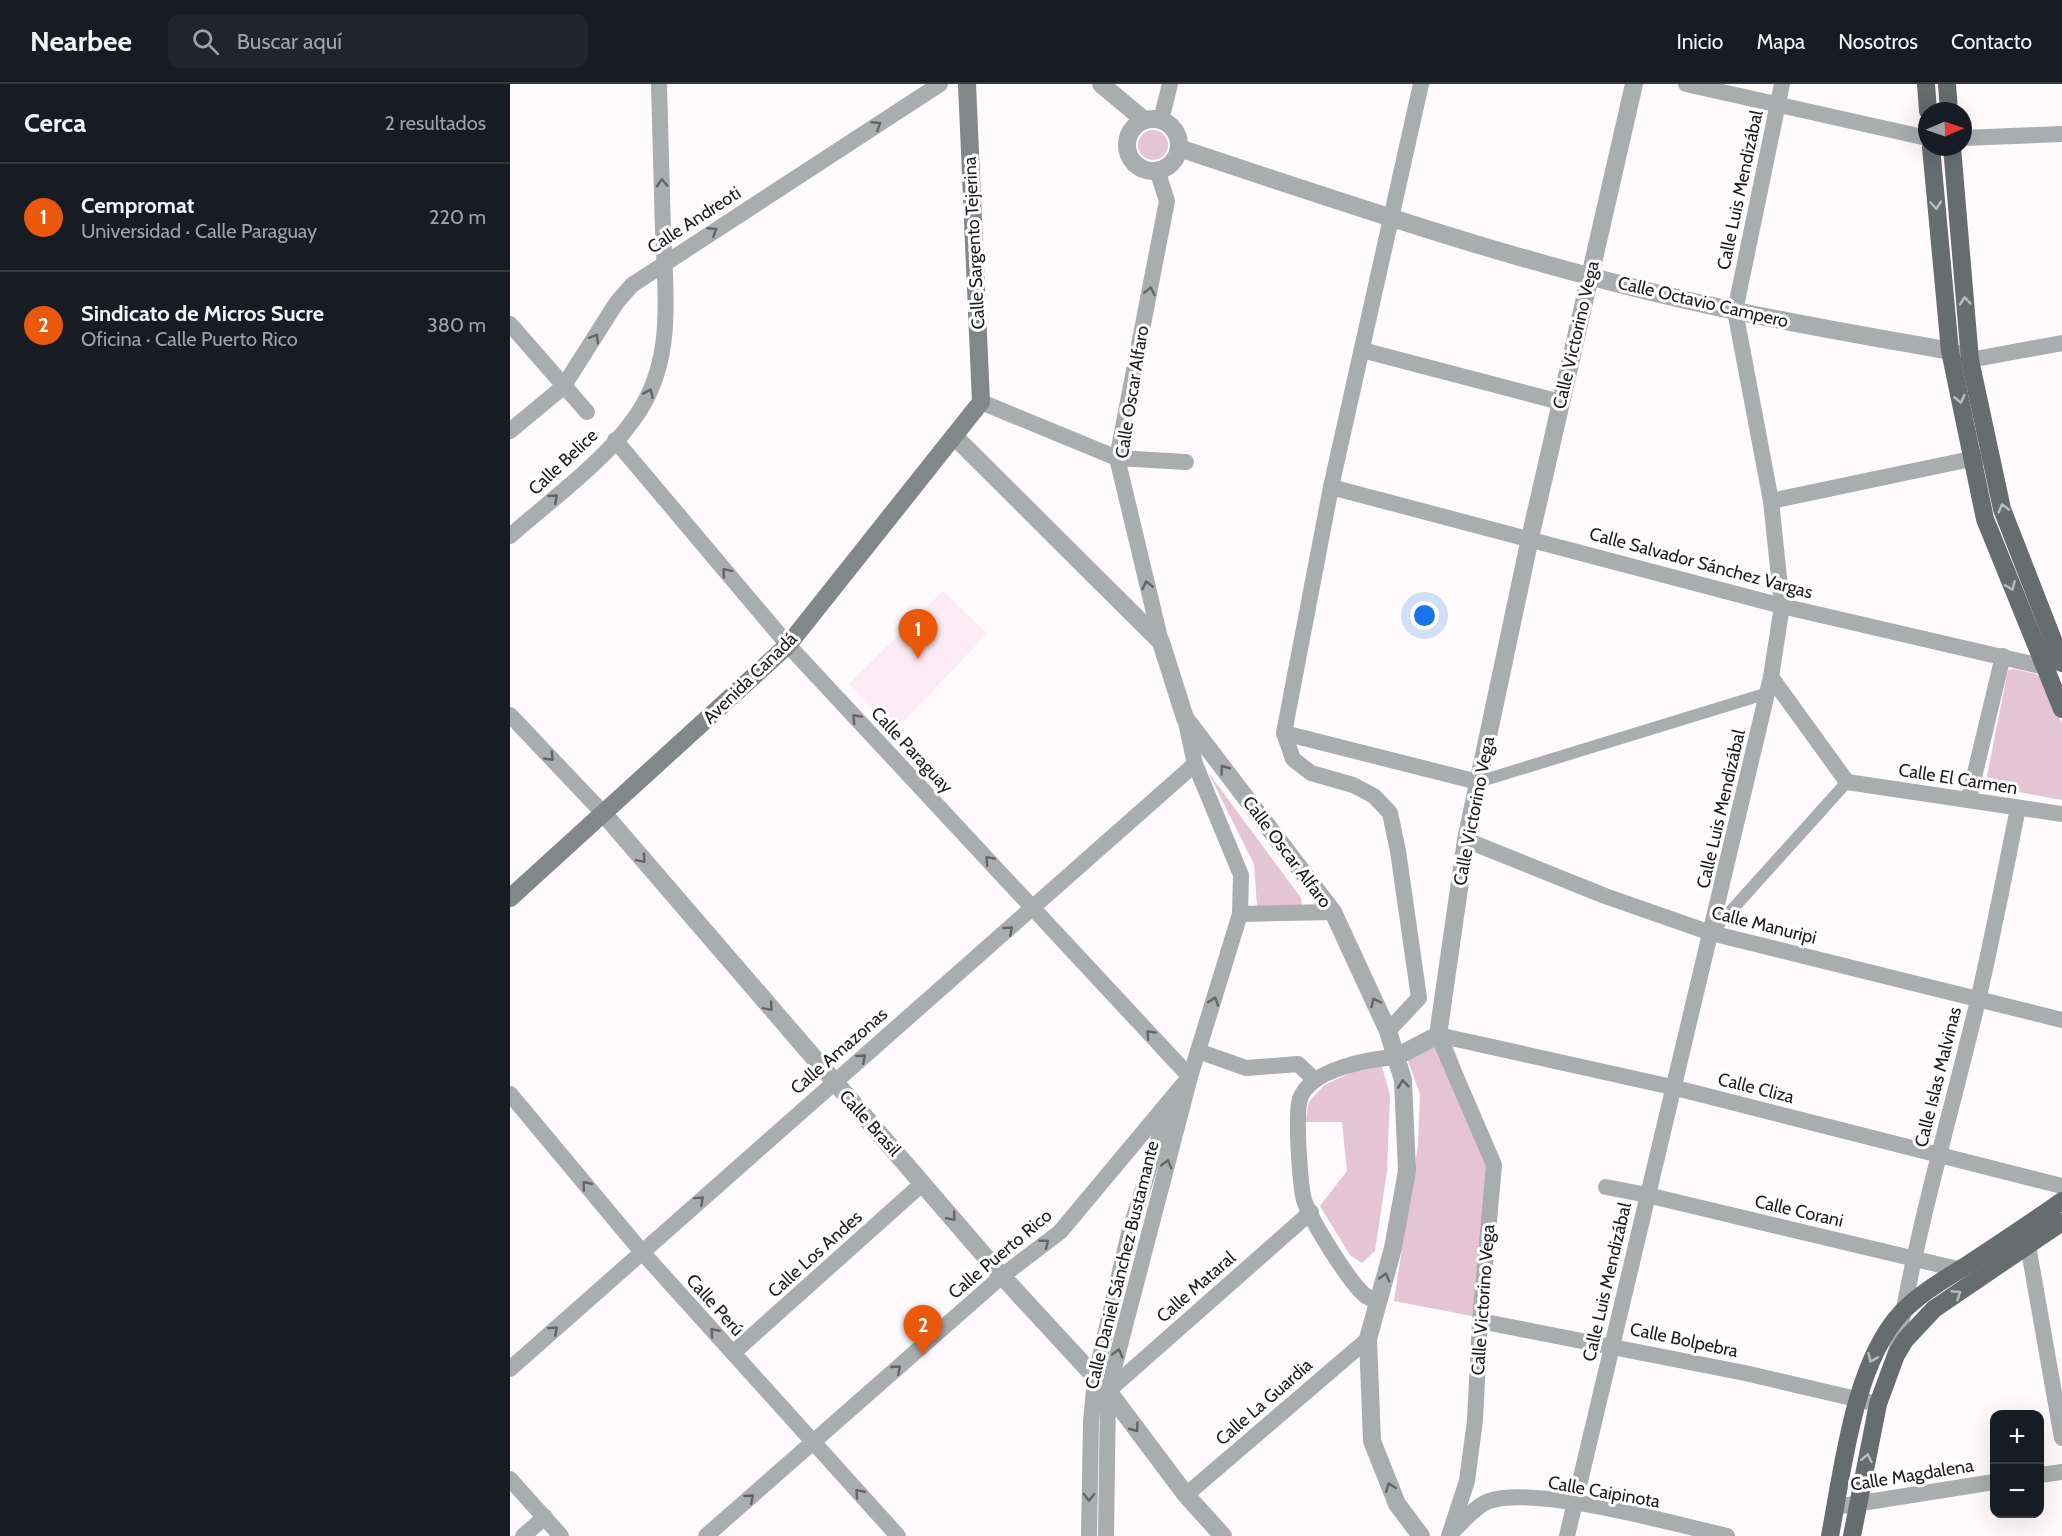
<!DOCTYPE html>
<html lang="es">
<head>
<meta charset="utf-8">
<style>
  body { margin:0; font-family:Cabin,sans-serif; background:#20242c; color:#f1f3f6 }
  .controls { position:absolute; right:18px; bottom:18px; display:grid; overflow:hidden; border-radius:12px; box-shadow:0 6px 24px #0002 }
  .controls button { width:54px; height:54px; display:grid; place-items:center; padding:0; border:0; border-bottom:2px solid #363941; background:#171b24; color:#f1f3f6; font:30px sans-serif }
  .compass { position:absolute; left:1408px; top:18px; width:54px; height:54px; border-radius:50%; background:#171b24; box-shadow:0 6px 24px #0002; rotate:88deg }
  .you { position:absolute; left:915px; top:532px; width:21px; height:21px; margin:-15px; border:4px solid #fff; border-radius:50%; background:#1a73e8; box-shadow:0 0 0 9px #1a73e833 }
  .badge { display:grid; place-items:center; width:39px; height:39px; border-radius:50%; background:#ea580c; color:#fff; font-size:20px; font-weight:700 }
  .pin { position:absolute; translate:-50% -50px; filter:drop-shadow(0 2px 3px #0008) }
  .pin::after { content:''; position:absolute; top:32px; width:21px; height:18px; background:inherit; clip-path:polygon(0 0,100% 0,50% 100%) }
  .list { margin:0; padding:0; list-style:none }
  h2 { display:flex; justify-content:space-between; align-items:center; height:78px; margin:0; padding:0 24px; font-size:26px }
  h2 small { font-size:20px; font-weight:400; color:#9ea1a6 }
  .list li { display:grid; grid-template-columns:39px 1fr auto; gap:18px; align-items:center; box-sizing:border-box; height:108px; padding:0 24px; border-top:2px solid #363941 }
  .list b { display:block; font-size:22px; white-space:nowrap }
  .list p { margin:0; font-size:20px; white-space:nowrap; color:#9ea1a6 }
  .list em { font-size:20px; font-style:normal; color:#9ea1a6 }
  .icon { flex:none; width:33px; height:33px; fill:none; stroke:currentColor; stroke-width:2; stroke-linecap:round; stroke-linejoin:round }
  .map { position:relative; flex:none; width:1552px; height:1452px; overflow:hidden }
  header { display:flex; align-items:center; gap:36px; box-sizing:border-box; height:84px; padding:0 30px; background:#171b24; border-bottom:2px solid #363941 }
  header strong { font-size:28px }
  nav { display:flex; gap:33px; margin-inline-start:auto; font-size:21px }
  .search { width:420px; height:54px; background:#20242c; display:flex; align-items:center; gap:15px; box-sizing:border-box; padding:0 21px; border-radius:12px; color:#9ea1a6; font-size:22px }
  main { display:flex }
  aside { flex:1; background:#171b24 }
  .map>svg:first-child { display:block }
</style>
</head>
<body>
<header>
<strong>Nearbee</strong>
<div class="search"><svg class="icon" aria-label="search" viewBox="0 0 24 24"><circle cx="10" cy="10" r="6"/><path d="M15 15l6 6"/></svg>Buscar aquí</div>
<nav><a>Inicio</a><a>Mapa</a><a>Nosotros</a><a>Contacto</a></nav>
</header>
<main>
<aside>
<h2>Cerca<small>2 resultados</small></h2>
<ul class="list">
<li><span class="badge">1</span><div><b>Cempromat</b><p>Universidad · Calle Paraguay</p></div><em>220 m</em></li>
<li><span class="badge">2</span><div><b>Sindicato de Micros Sucre</b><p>Oficina · Calle Puerto Rico</p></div><em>380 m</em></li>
</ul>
</aside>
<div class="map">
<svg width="1552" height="1452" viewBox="0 0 1552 1452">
  <rect width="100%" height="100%" fill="#fffafc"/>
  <!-- built -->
  <polygon fill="#fcebf2" points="433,507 477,550 385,646 339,600"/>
  <!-- green -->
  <g fill="#e5c5d3">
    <circle cx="643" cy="61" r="15"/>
    <polygon points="1504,585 1526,590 1533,596 1552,640 1552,716 1481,703 1477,692 1498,586"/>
    <polygon points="698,688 791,814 792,821 747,822 744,780"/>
    <polygon points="942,959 975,1051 982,1086 967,1233 884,1217 908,1061 910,1010 898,977 902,963"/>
    <polygon points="870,976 880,1011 877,1087 865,1167 852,1179 840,1171 810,1122 837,1087 832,1038 795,1038 799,1018 814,1001"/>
  </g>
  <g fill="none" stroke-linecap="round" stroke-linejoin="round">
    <!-- pedestrian -->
    <g stroke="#a9adae" stroke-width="12">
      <polyline points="968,698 1258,609"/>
      <polyline points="1201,849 1337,698"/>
    </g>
    <!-- minor -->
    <g stroke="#a9adae" stroke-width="16">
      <polyline points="1176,0 1417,54"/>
      <polyline points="651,36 660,0"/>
      <polyline points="1453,54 1552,50"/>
      <polyline points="647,86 657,117 607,374 651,558"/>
      <polyline points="0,240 77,328"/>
      <polyline points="852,266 1050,318"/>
      <polyline points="1460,276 1552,259"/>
      <polyline points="471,318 607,374 676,378"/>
      <polyline points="0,347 53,303 107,218 122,201 430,0"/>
      <polyline points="105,356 278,561 680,993"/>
      <polyline points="821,403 1272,522 1535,583 1544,580"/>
      <polyline points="1261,417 1475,372"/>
      <path d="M0,452C43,414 104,371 133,321C164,268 155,205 153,146C152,98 150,49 149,0"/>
      <polyline points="1261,593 1337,698 1552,730"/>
      <polyline points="0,631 94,730"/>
      <polyline points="774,649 968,698"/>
      <polyline points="1459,714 1493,572"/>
      <polyline points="956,756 1095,812 1201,849 1552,936"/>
      <polyline points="730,830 823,828"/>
      <polyline points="878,947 909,914 888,767 880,729 864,712 843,701 801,689 783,675 774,649 821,403 911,0"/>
      <polyline points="928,951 1162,1003 1552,1102"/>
      <polyline points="928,951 984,1081 970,1237 965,1336 957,1397 939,1452"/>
      <polyline points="688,967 736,984 788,980 805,996"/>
      <polyline points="0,1010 132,1168 388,1452"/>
      <polyline points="1096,1103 1137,1111 1460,1188"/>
      <polyline points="1516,1150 1552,1354"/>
      <path d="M868,1217C864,1216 859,1214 856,1212C840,1200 800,1135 794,1116C790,1100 785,1030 790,1015C800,985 859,975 886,973"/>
      <polyline points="970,1237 1235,1289 1368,1320"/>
      <polyline points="223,1269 413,1099"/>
      <path d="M1386,1270C1405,1150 1440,1034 1468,916C1483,852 1495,788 1508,724"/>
      <polyline points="0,1285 685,680"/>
      <polyline points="598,1307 801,1128"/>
      <polyline points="1530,1391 1552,1388"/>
      <polyline points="0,1395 51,1452"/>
      <polyline points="676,1411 858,1255"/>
      <polyline points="1326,1423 1484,1398"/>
      <path d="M941,1449C952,1439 965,1422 979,1417C1026,1401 1165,1440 1217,1452"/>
      <polyline points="13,1452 35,1433"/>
      <polyline points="196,1452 492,1192 550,1148 677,996"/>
      <polyline points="579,1452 581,1338 585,1294 619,1149 652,1044 664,1023"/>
      <polyline points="596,1452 598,1307 680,993 730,830 731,791 685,680 675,634"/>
      <polyline points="1057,1452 1261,593 1272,522 1261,417 1225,227 1272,0"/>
    </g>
    <!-- tertiary -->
    <g stroke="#a9adae" stroke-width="18">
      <polyline points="591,0 634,36"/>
      <circle cx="643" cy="61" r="26"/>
      <path d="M669,64C852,125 1036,188 1226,227C1297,242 1368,254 1440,267L1453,273"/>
      <polyline points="444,352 651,558 675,634 823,828 878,947 893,996 897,1087 883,1164 858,1255 862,1357 887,1420 911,1452"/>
      <polyline points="94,730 492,1192 598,1307 676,1411 713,1452"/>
      <polyline points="886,973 928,951 956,756 1020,454 1124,0"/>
    </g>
    <!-- secondary -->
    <polyline stroke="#828789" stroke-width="18" points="0,814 278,561 471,318 457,0"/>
    <!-- primary -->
    <g stroke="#666d6f" stroke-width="18">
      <polyline points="1416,0 1418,27"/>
      <polyline points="1437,0 1439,27"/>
      <polyline points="1421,63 1440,267 1475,435 1552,625"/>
      <polyline points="1442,63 1460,276 1492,425 1552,579"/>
      <path d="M1320,1452C1333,1384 1344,1280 1391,1229C1410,1209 1435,1195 1457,1181C1489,1160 1521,1139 1552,1117"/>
      <polyline points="1342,1452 1368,1320 1386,1271 1395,1256 1424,1225 1552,1138"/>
    </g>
  </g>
  <!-- one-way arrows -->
  <defs><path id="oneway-chevron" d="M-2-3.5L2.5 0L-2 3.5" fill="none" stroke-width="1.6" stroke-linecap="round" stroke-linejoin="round" transform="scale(1.5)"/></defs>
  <g stroke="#646466">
    <use href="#oneway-chevron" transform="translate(367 41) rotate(-33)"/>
    <use href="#oneway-chevron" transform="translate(152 99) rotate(-92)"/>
    <use href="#oneway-chevron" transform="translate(203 147) rotate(-33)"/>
    <use href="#oneway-chevron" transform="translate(640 207) rotate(-79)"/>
    <use href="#oneway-chevron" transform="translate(85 254) rotate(-58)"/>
    <use href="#oneway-chevron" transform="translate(139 309) rotate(-66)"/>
    <use href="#oneway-chevron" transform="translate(44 414) rotate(-41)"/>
    <use href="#oneway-chevron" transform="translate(216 488) rotate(-130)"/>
    <use href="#oneway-chevron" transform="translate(637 501) rotate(-103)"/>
    <use href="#oneway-chevron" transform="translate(346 634) rotate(-133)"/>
    <use href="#oneway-chevron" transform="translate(40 673) rotate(46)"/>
    <use href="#oneway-chevron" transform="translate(714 685) rotate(-127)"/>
    <use href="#oneway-chevron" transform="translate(132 775) rotate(50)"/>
    <use href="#oneway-chevron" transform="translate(479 776) rotate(-133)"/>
    <use href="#oneway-chevron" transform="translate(499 846) rotate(-41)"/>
    <use href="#oneway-chevron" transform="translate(704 917) rotate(-72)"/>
    <use href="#oneway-chevron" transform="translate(865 918) rotate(-115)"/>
    <use href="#oneway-chevron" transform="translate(259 923) rotate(50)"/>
    <use href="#oneway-chevron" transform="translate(640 950) rotate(-133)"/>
    <use href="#oneway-chevron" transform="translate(352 974) rotate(-41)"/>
    <use href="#oneway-chevron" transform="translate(893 1000) rotate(-97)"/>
    <use href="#oneway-chevron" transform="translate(657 1080) rotate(-75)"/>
    <use href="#oneway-chevron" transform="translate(76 1101) rotate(-130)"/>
    <use href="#oneway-chevron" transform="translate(190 1116) rotate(-42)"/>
    <use href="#oneway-chevron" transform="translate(442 1133) rotate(50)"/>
    <use href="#oneway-chevron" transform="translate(535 1159) rotate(-38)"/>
    <use href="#oneway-chevron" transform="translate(875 1193) rotate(-74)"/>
    <use href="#oneway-chevron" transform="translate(44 1246) rotate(-42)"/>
    <use href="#oneway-chevron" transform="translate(204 1248) rotate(-132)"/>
    <use href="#oneway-chevron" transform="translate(608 1269) rotate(-75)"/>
    <use href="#oneway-chevron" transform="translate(387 1285) rotate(-41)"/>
    <use href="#oneway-chevron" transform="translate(625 1344) rotate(53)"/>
    <use href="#oneway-chevron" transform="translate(880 1403) rotate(-111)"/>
    <use href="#oneway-chevron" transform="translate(349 1409) rotate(-132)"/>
    <use href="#oneway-chevron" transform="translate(579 1413) rotate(91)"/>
    <use href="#oneway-chevron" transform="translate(240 1414) rotate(-41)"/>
  </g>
  <g stroke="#babdbe">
    <use href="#oneway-chevron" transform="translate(1426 121) rotate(85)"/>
    <use href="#oneway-chevron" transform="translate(1455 217) rotate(-95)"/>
    <use href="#oneway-chevron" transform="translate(1450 315) rotate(78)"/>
    <use href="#oneway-chevron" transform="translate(1493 424) rotate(-105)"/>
    <use href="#oneway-chevron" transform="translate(1501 502) rotate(67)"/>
    <use href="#oneway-chevron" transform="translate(1447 1210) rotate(-34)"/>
    <use href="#oneway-chevron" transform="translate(1362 1274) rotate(114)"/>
    <use href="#oneway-chevron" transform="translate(1357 1374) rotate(-78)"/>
  </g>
  <g text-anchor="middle" stroke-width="6" stroke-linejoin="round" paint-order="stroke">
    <!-- street labels -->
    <g font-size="18" fill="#1f1c1d" stroke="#fff">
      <text transform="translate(1230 106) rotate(-78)" y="6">Calle Luis Mendizábal</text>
      <text transform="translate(184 136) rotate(-33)" y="6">Calle Andreoti</text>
      <text transform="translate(464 159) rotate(-93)" y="6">Calle Sargento Tejerina</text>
      <text transform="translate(1193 218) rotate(13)" y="6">Calle Octavio Campero</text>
      <text transform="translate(1066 251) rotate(-77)" y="6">Calle Victorino Vega</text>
      <text transform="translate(622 308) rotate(-81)" y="6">Calle Oscar Alfaro</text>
      <text transform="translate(53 378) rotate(-43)" y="6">Calle Belice</text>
      <text transform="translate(1191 479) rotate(15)" y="6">Calle Salvador Sánchez Vargas</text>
      <text transform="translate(240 594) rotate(-44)" y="6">Avenida Canadá</text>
      <text transform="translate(402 666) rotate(47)" y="6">Calle Paraguay</text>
      <text transform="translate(1448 695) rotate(9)" y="6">Calle El Carmen</text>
      <text transform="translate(1211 725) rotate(-77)" y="6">Calle Luis Mendizábal</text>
      <text transform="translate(964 727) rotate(-79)" y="6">Calle Victorino Vega</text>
      <text transform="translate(777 768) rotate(53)" y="6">Calle Oscar Alfaro</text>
      <text transform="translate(1254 841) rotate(14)" y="6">Calle Manuripi</text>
      <text transform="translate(329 967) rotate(-41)" y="6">Calle Amazonas</text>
      <text transform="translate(1428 993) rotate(-76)" y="6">Calle Islas Malvinas</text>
      <text transform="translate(1246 1004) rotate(14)" y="6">Calle Cliza</text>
      <text transform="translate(360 1039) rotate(48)" y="6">Calle Brasil</text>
      <text transform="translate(1289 1127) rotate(13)" y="6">Calle Corani</text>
      <text transform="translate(305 1170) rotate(-42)" y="6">Calle Los Andes</text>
      <text transform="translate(490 1170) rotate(-40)" y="6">Calle Puerto Rico</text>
      <text transform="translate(612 1181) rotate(-76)" y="6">Calle Daniel Sánchez Bustamante</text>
      <text transform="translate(1097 1198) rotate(-77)" y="6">Calle Luis Mendizábal</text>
      <text transform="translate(686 1203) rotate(-41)" y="6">Calle Mataral</text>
      <text transform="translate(973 1216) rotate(-86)" y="6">Calle Victorino Vega</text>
      <text transform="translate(205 1221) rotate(48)" y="6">Calle Perú</text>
      <text transform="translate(1174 1256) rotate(12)" y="6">Calle Bolpebra</text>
      <text transform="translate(754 1318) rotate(-41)" y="6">Calle La Guardia</text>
      <text transform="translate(1402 1391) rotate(-9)" y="6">Calle Magdalena</text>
      <text transform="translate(1094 1408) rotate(10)" y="6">Calle Caipinota</text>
    </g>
  </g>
</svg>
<div class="controls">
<button>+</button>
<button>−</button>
</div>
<svg class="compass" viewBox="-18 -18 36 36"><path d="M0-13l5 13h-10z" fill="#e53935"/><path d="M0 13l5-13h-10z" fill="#9ea1a6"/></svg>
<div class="you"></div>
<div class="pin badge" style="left:408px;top:575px">1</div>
<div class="pin badge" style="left:413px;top:1271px">2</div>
</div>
</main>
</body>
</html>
